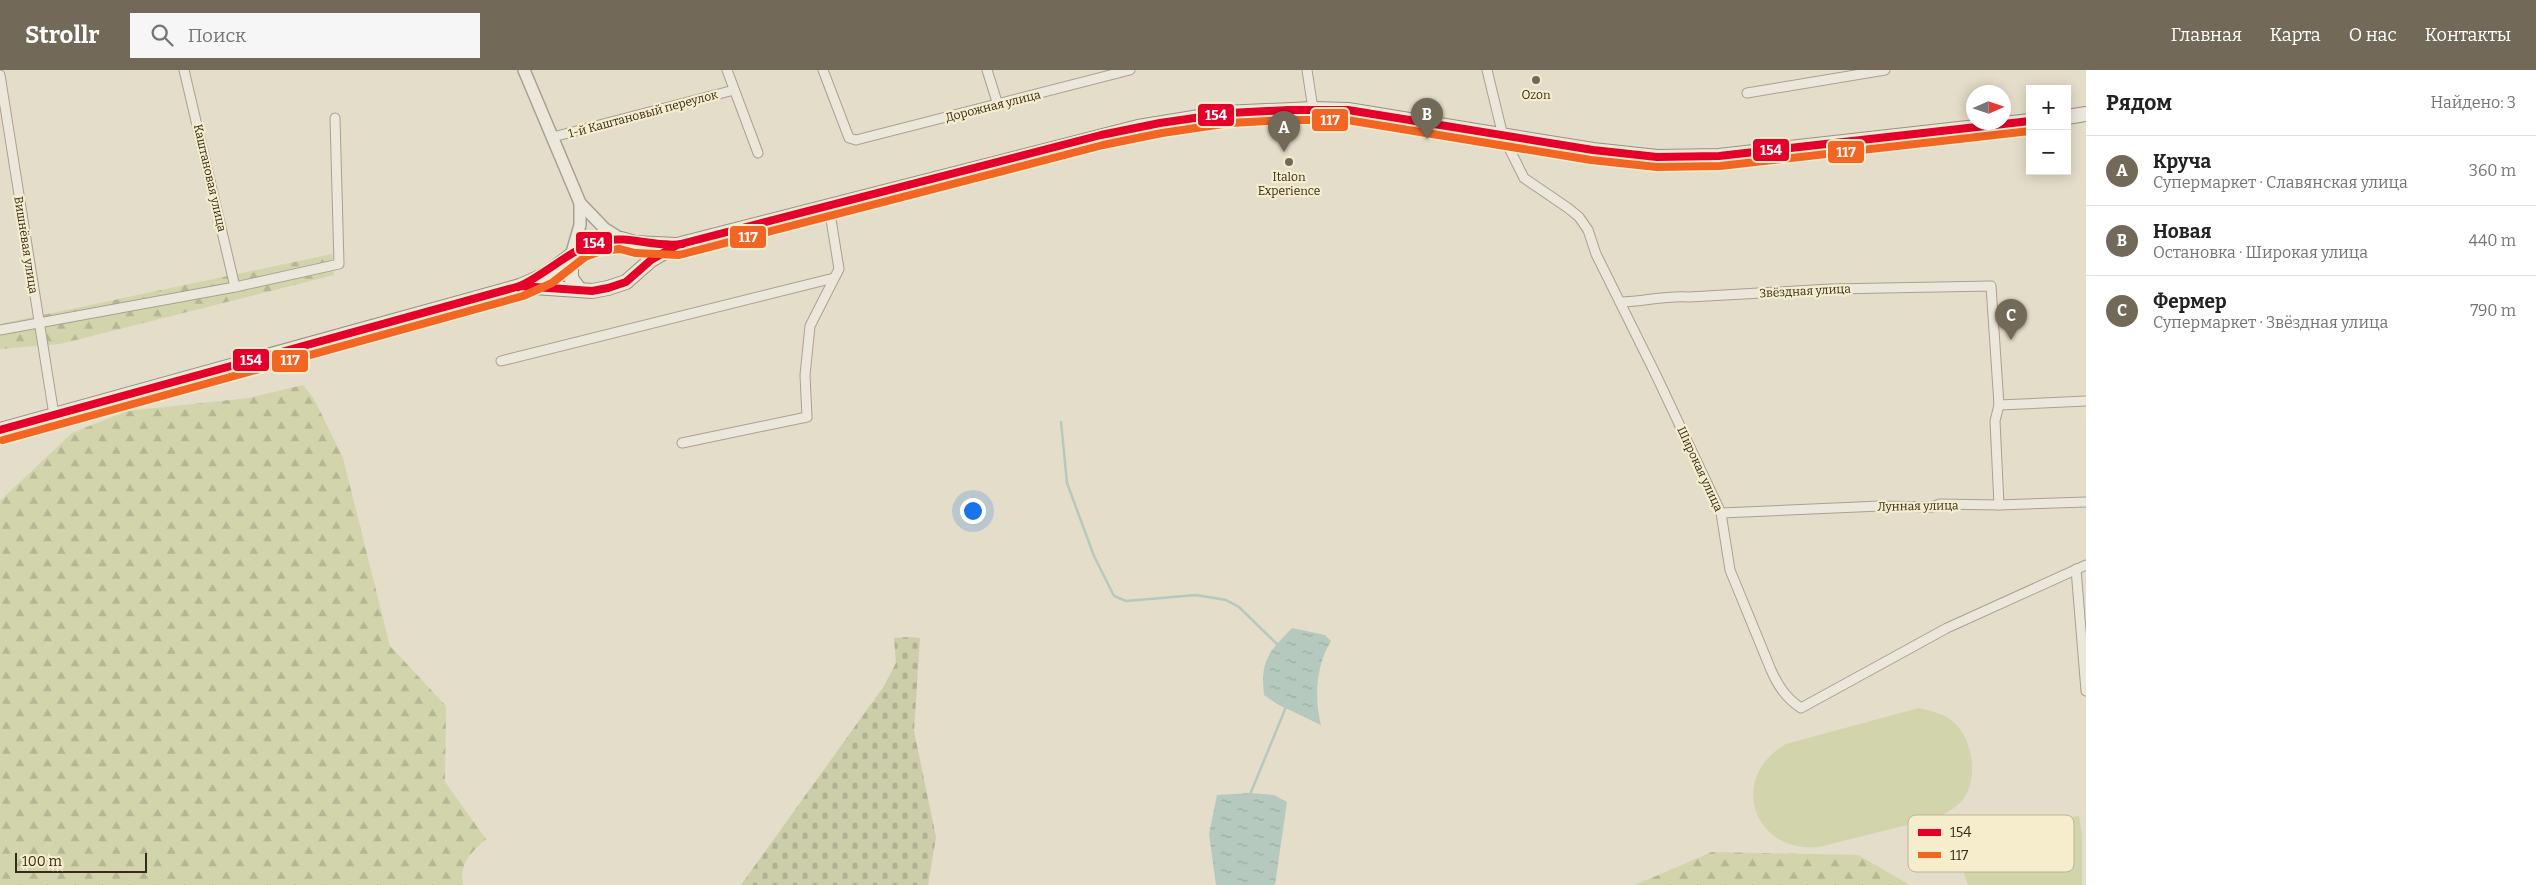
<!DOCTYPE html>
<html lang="ru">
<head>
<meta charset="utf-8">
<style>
  body { margin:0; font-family:Bitter,serif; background:#f6f6f6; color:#222 }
  .controls { position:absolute; right:15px; top:15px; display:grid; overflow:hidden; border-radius:0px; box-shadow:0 2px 12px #0003 }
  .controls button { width:45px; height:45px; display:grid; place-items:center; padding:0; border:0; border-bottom:1px solid #e0e0e0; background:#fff; color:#222; font:25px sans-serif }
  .compass { position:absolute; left:1966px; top:15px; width:45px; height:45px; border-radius:50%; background:#fff; box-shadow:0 2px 12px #0003; rotate:87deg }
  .scale { position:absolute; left:15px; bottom:12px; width:132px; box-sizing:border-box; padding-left:5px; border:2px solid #362a1b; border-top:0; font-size:14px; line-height:18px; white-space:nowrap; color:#362a1b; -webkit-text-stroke:4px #f6edcd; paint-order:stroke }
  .you { position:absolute; left:972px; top:440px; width:18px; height:18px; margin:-12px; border:4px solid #fff; border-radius:50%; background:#1a73e8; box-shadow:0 0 0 8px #1a73e833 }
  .badge { display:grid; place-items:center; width:32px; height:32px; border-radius:50%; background:#736958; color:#fff; font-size:16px; font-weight:700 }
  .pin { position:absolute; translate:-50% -41px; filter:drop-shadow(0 1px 2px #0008) }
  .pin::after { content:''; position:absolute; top:26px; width:18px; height:15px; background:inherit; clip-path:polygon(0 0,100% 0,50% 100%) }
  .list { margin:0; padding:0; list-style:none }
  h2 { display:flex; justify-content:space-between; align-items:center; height:65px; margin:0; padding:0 20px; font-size:21px }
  h2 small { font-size:16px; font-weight:400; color:#767676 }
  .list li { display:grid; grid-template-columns:32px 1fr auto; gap:15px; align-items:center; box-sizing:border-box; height:70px; padding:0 20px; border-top:1px solid #e0e0e0 }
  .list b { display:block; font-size:19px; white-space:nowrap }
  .list p { margin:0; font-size:16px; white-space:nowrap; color:#767676 }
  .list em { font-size:16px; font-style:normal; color:#767676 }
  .icon { flex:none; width:28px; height:28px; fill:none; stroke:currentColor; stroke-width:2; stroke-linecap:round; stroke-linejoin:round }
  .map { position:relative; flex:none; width:2086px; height:815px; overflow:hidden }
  header { display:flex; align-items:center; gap:30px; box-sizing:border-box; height:70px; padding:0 25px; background:#736958; color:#fff }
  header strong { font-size:24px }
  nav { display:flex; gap:28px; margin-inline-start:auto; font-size:18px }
  .search { width:350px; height:45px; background:#f6f6f6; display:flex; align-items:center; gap:12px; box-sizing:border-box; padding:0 18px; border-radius:0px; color:#767676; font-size:19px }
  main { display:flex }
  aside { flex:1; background:#fff }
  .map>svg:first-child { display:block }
</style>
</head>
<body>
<header>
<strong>Strollr</strong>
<div class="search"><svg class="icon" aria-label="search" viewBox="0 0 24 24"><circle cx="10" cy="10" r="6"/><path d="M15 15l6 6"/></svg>Поиск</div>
<nav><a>Главная</a><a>Карта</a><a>О нас</a><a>Контакты</a></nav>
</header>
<main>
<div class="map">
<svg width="2086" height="815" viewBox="0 0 2086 815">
  <defs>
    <pattern id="forest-firs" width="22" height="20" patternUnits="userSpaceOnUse" patternTransform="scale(1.25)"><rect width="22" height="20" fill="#d2d4ab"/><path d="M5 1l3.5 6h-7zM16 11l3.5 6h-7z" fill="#b5b693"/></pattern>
    <pattern id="cemetery-stones" width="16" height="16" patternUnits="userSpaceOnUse" patternTransform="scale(1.25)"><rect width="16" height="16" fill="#ccceaa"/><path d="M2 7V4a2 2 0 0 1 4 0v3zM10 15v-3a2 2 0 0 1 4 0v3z" fill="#b0b192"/></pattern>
    <pattern id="water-ripples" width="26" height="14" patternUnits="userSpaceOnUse" patternTransform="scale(1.25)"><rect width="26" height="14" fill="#b5c9be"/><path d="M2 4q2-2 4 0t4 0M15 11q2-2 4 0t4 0" fill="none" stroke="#9cada3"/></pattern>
  </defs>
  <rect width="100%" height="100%" fill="#e4ddc9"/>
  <!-- grass -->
  <g fill="#d2d4ab">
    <path d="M1919,638C1930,641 1942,643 1951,650C1973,667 1979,706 1964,728C1957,737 1949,741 1939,747L1819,777C1752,783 1728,707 1786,674Z"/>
    <polygon points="2079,746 2082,765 2082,815 1968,815 1961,795 1961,774 1980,761"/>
  </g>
  <!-- forest -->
  <g fill="url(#forest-firs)">
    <polygon points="332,184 334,205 60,274 0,279 0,254"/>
    <path d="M303,315L314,329L343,388L390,576L446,636L445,712L486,769C471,783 459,793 463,815H0V431L72,363L127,341L249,328Z"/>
    <polygon points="1712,782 1858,785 1910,815 1635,815"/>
  </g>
  <!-- cemetery -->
  <polygon fill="url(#cemetery-stones)" points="907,567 920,568 914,661 936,767 928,815 741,815 884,616 896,593 894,568"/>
  <!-- water -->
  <g fill="url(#water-ripples)">
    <path d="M1292,558L1325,565L1331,571C1316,595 1314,628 1321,655L1277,634L1264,625C1260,590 1269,582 1292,558Z"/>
    <polygon points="1250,723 1274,725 1287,732 1275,815 1216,815 1209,764 1217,725"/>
  </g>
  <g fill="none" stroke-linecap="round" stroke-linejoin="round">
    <!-- stream -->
    <g stroke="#b5c9be" stroke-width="2.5">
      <polyline points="1061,352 1067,413 1094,486 1114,526 1126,531 1196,525 1226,530 1239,537 1278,575"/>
      <polyline points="1249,727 1286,637"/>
    </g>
    <defs>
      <g id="minor">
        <polyline points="184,0 235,217"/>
        <polyline points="727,0 758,83"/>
        <polyline points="823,0 849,68 856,70 1130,0"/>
        <polyline points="987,0 998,35"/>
        <polyline points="1307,0 1313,39"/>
        <path d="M1487,0L1503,66L1524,108L1568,138L1579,147L1588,160L1596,184L1656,305L1721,443L1730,500L1771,600C1778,616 1786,628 1801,638L1947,558L2086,495"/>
        <polyline points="0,5 54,345"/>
        <polyline points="1747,23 1885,0"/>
        <polyline points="553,67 734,20"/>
        <path d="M1620,232C1644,232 1664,225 1689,227L1831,219L1991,216L1999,335L2086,331"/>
        <polyline points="0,260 235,217 339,194 335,48"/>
        <polyline points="501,291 834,208"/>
        <polyline points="682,373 807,347 805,305 810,256 839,199 829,137"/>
        <polyline points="1999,435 1995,351 1999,335"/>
        <polyline points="1721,443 1880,436 1932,437 1940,434 1999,435 2086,432"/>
        <polyline points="2076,499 2086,621"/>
      </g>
      <g id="tertiary">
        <polyline points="524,0 580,133 605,159 621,169"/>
        <polyline points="571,186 580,155 580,133"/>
      </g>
      <g id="secondary">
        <polyline points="2067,47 2086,44"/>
        <polyline points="571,186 571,208 579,219"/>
        <polyline points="520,216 592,221 608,218 626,212 651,190 677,175 1138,57 1224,43 1313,39 1348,40 1593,80 1657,87 1719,86 2030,51"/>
        <polyline points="0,360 520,216 547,204 580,178 599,171 621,169 635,173 676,175"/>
      </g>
    </defs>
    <!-- minor casing -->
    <use href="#minor" stroke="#a8a193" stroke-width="11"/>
    <!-- tertiary casing -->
    <use href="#tertiary" stroke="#a8a193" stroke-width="14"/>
    <!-- secondary casing -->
    <use href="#secondary" stroke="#989183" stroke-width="16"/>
    <!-- minor -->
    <use href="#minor" stroke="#ece7db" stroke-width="9"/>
    <!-- tertiary -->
    <use href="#tertiary" stroke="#ece7db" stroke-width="11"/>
    <!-- secondary -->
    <use href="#secondary" stroke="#ece7db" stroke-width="14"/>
    <defs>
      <g id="bus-1">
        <path d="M518,217C547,204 571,178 602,171C628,165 655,178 682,174"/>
        <polyline points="0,360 520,216 592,221 608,218 626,212 651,190 677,175 1101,65 1160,53 1229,43 1288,40 1348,40 1593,80 1657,87 1719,86 2030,51"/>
      </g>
      <polyline id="bus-2" points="3,370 523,226 552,213 585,187 601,181 620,179 635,183 679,185 1103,75 1162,63 1230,53 1289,50 1347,50 1591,90 1657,97 1720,96 2030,61"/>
    </defs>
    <!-- bus-1 casing -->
    <use href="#bus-1" stroke="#f6edcd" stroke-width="11"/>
    <!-- bus-2 casing -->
    <use href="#bus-2" stroke="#f6edcd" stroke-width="11"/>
    <!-- bus-1 -->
    <use href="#bus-1" stroke="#e4002b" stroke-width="8"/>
    <!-- bus-2 -->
    <use href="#bus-2" stroke="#f26522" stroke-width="8"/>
  </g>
  <!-- markers -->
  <g fill="#736958" stroke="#f6edcd" stroke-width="2">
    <circle cx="1536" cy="10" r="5"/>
    <circle cx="1289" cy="92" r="5"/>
  </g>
  <g text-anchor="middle" stroke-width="4.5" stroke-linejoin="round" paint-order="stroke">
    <!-- poi labels -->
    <g font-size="12" fill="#362a1b" stroke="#f6edcd">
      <text x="1536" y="29">Ozon</text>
      <text x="1289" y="111">Italon<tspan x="1289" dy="14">Experience</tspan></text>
    </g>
    <!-- street labels -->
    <g font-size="12" fill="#362a1b" stroke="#f6edcd">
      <text transform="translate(993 36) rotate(-14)" y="4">Дорожная улица</text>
      <text transform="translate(643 44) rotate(-15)" y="4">1-й Каштановый переулок</text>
      <text transform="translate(210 108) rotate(77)" y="4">Каштановая улица</text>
      <text transform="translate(26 175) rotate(81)" y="4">Вишнёвая улица</text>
      <text transform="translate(1805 221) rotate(-3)" y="4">Звёздная улица</text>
      <text transform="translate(1700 399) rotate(65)" y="4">Широкая улица</text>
      <text transform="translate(1918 436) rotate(-1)" y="4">Лунная улица</text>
    </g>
  </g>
  <!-- legend -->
  <rect x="1908" y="745" width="166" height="57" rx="8" fill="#f6edcd" stroke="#bcb298" stroke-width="1"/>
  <rect x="1918" y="759" width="23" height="7" fill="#e4002b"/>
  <rect x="1918" y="782" width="23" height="6" fill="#f26522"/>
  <g font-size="14" fill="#362a1b">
    <text x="1950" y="767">154</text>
    <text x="1950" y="790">117</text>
  </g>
  <g stroke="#f6edcd" stroke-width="2">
    <rect x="1197" y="33" width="38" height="24" rx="5" fill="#e4002b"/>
    <rect x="1311" y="38" width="38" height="24" rx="5" fill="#f26522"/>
    <rect x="1752" y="68" width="38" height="24" rx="5" fill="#e4002b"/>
    <rect x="1827" y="70" width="38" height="24" rx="5" fill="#f26522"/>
    <rect x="729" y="155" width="38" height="24" rx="5" fill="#f26522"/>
    <rect x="575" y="161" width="38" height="24" rx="5" fill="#e4002b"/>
    <rect x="232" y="278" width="38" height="24" rx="5" fill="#e4002b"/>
    <rect x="271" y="279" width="38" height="24" rx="5" fill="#f26522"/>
  </g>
  <g font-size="14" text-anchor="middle" font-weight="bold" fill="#fff">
    <text x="1216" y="50">154</text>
    <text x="1330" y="55">117</text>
    <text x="1771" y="85">154</text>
    <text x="1846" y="87">117</text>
    <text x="748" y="172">117</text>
    <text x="594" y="178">154</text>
    <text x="251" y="295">154</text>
    <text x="290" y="295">117</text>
  </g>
</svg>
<div class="controls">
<button>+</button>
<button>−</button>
</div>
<svg class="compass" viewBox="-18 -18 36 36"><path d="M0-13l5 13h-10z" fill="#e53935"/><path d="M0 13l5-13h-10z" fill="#767676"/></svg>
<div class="scale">100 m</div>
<div class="you"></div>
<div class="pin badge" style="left:1284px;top:82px">A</div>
<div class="pin badge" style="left:1427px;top:69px">B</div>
<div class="pin badge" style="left:2011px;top:270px">C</div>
</div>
<aside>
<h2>Рядом<small>Найдено: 3</small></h2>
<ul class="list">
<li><span class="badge">A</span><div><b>Круча</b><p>Супермаркет · Славянская улица</p></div><em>360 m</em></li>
<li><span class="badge">B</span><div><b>Новая</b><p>Остановка · Широкая улица</p></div><em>440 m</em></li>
<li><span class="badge">C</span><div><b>Фермер</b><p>Супермаркет · Звёздная улица</p></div><em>790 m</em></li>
</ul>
</aside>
</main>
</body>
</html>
